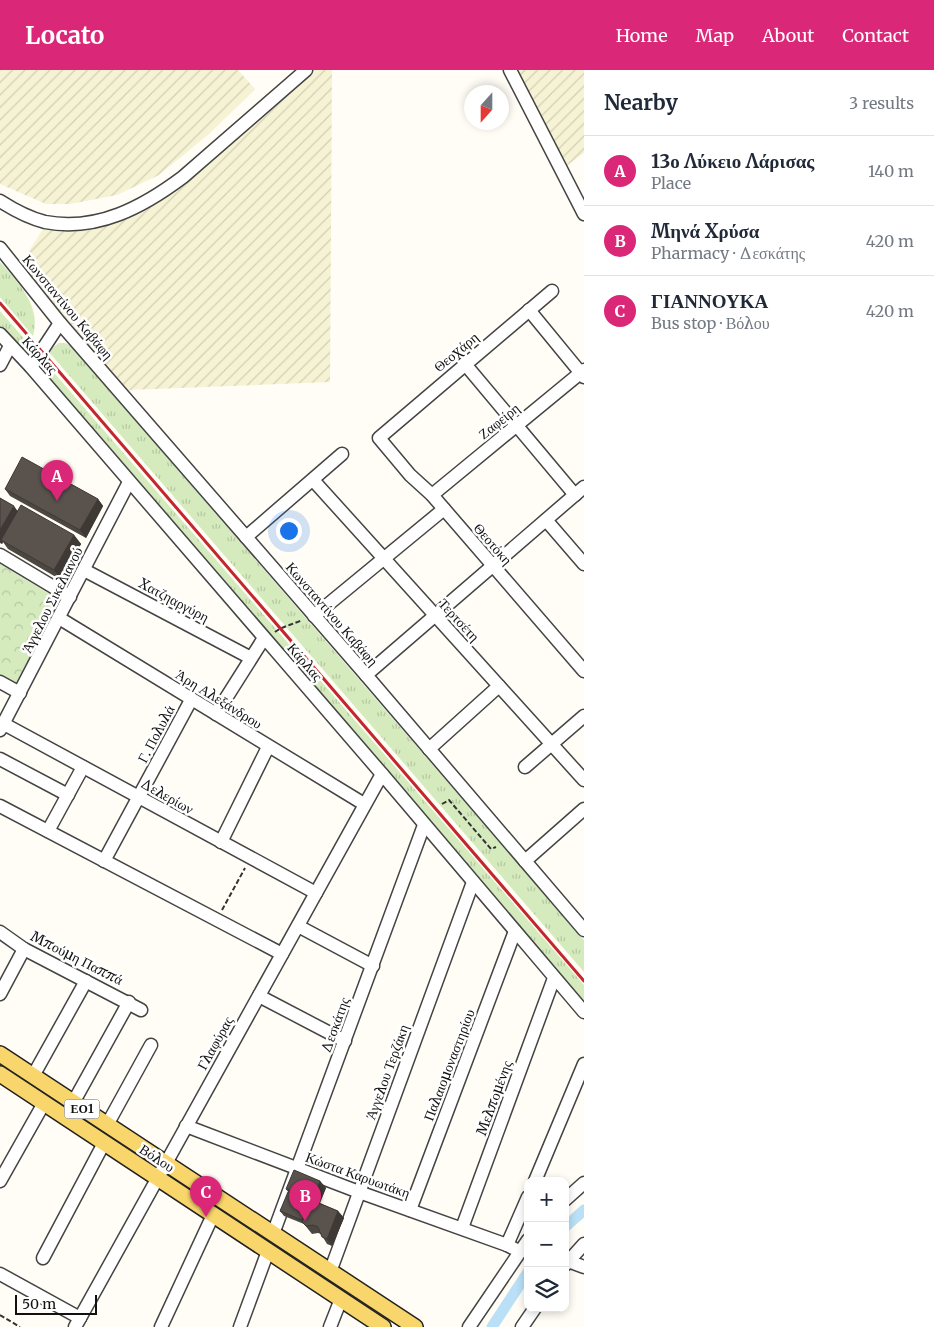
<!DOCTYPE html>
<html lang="en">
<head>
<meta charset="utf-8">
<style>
  body { margin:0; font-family:Merriweather,serif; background:#f6f6f7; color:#1f2937 }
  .controls { position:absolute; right:15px; bottom:15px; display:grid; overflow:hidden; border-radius:10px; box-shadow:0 2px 8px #0003 }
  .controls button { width:45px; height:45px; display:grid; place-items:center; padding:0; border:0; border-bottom:1px solid #e0e1e3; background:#fff; color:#1f2937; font:25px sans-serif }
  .compass { position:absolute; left:464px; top:15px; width:45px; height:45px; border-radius:50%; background:#fff; box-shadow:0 2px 8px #0003; rotate:201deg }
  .scale { position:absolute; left:15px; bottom:12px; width:82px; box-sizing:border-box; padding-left:5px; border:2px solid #111; border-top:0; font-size:14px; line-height:18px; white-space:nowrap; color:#111; -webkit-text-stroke:4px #fff; paint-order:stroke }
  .you { position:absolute; left:288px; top:460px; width:18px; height:18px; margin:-12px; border:4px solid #fff; border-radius:50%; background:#1a73e8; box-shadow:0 0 0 8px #1a73e833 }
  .badge { display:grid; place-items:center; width:32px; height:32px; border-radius:50%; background:#db2777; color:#fff; font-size:16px; font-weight:700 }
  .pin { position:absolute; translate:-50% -41px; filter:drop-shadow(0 1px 2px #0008) }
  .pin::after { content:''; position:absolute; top:26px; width:18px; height:15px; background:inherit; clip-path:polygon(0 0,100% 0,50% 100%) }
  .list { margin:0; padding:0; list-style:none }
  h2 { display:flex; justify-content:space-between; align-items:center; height:65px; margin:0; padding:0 20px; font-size:21px }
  h2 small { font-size:16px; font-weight:400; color:#747a83 }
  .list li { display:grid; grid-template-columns:32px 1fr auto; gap:15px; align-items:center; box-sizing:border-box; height:70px; padding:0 20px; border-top:1px solid #e0e1e3 }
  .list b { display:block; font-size:19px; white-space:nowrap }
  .list p { margin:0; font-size:16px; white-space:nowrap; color:#747a83 }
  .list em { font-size:16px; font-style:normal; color:#747a83 }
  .icon { flex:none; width:28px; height:28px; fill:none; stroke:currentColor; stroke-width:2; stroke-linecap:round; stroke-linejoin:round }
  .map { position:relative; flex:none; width:584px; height:1257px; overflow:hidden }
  header { display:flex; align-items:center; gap:30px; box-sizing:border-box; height:70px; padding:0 25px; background:#db2777; color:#fff }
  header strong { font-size:24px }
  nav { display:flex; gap:28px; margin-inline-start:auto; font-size:18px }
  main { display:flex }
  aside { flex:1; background:#fff }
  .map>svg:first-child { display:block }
</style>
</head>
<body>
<header>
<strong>Locato</strong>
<nav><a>Home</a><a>Map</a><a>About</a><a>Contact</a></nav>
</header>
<main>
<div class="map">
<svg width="584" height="1257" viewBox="0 0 584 1257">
  <defs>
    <pattern id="farmland-furrows" width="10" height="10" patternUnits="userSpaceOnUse" patternTransform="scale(1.25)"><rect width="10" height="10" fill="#f6f3d4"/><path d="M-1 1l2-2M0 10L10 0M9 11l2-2" fill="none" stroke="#d2cfb5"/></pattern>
    <pattern id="grass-tufts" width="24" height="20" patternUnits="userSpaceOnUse" patternTransform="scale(1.25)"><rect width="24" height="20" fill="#d5ebbd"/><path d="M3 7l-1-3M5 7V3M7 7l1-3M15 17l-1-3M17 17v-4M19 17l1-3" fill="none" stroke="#b6c8a1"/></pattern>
    <pattern id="park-crowns" width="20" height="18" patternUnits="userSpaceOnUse" patternTransform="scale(1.25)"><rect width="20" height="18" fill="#d5ebbd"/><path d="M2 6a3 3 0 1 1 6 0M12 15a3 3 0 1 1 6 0" fill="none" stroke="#b6c8a1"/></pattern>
  </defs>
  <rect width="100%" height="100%" fill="#fffdf5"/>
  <!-- farmland -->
  <g fill="url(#farmland-furrows)">
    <polygon points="0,0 238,0 255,19 209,64 159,105 117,125 70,134 46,134 0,114"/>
    <polygon points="312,0 332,0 330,312 128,320 20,195 43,159 79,160 99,157 118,151 132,144"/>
    <polygon points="514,0 584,0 584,83 565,97"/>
  </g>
  <!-- grass -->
  <g fill="url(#grass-tufts)">
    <path d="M0,192C18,212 42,237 33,266L0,227Z"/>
    <polygon points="0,241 29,274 24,281 19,279 0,256"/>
    <polygon points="59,273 65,273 71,276 584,870 584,902 48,281"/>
    <polygon points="43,290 584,915 584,937 41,299"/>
  </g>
  <!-- park -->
  <polygon fill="url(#park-crowns)" points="0,494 61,531 18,617 0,606"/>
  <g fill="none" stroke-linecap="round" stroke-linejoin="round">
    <!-- canal -->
    <g stroke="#b9e0f7" stroke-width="11">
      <polyline points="565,1157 584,1140"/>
      <polyline points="492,1257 528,1202"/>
    </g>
    <defs>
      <g id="minor">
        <polyline points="510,0 584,144"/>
        <path d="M0,131C14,140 29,148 45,152C97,162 143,137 183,107L306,0"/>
        <polyline points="0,178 60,253 366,605 584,860"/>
        <polyline points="552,221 379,368 410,405 432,425 584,601"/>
        <polyline points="529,240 584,307"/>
        <polyline points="0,264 31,297 382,704 584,942"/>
        <polyline points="465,294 575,425"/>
        <polyline points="0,295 10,276"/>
        <polyline points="31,297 60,253"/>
        <polyline points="313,410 584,710"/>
        <polyline points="432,425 584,300"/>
        <polyline points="546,450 584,494"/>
        <polyline points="246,467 342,384"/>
        <polyline points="0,485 70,527"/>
        <polyline points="84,500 251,588"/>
        <polyline points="314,546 444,439"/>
        <polyline points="59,548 364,734"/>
        <polyline points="366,605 584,417"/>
        <polyline points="0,612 20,623"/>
        <polyline points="216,644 264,568"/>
        <polyline points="4,654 316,823"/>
        <polyline points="0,660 129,412"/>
        <polyline points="429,679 499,616"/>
        <polyline points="0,689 68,725"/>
        <polyline points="525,697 584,646"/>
        <polyline points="0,736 282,884"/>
        <polyline points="48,761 83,697"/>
        <polyline points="221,772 268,677"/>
        <polyline points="104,791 191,630"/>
        <polyline points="525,791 584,739"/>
        <polyline points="298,856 373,896"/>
        <polyline points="0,862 24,879 141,940"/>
        <polyline points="0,924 24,879"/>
        <polyline points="259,926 345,971"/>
        <polyline points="33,1006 86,911"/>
        <polyline points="73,1033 129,932"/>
        <polyline points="107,1055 151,975"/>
        <polyline points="186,1056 359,1122 507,1175 519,1181"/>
        <polyline points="0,1111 44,1033"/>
        <polyline points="535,1111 584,994"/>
        <polyline points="565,1130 584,1113"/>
        <polyline points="410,1140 515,861"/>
        <polyline points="462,1158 554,908"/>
        <polyline points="273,1164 424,755"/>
        <polyline points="507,1175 528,1127"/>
        <polyline points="43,1188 104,1073"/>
        <polyline points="568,1191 584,1197"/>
        <polyline points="565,1195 584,1174"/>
        <polyline points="330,1202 473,812"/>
        <polyline points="0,1204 80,1248"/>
        <polyline points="75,1257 382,704"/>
        <polyline points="161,1257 213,1145"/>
        <polyline points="240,1257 268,1181"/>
        <polyline points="330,1257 341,1229"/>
        <polyline points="469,1257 528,1170"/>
        <polyline points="522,1257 535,1238"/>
      </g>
      <g id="major">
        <polyline points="0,984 415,1257"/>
        <polyline points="0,1004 383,1257"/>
      </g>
    </defs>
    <!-- minor casing -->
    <use href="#minor" stroke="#444" stroke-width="15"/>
    <!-- major casing -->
    <use href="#major" stroke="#222" stroke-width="18"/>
    <!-- path -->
    <g stroke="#333" stroke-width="2" stroke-dasharray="5 2.5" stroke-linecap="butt">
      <path d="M275,562C281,557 294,554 302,550"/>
      <polyline points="442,734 449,730 491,779 496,777"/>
      <polyline points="222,840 245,798"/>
      <polyline points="0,1245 20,1257"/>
    </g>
    <!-- minor -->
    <use href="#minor" stroke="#fff" stroke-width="12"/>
    <!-- major -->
    <use href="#major" stroke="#f9d66b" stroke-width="15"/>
    <!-- rail -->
    <polyline stroke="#c4262e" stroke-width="3" points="0,233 584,911"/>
  </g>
  <!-- wall -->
  <g fill="#4d4742">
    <polygon points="5,419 98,429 103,436 86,468 10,426"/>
    <polygon points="0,428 17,441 74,465 81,474 61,510 8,479 3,472 2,474 0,473"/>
    <polygon points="320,1111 326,1118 320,1133 338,1141 344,1148 332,1176 327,1174 321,1164 318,1163 312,1164 304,1154 284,1146 280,1141 289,1123 286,1119"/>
  </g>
  <!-- shaded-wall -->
  <g fill="#3f3936">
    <polygon points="98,429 103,436 86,468 80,460"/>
    <polygon points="14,436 19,443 1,470 3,472 2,474 0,471 0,460"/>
    <polygon points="74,465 81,474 61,510 54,500"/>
    <polygon points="320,1111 326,1118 318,1137 313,1129"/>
    <polygon points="338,1141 344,1148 332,1176 327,1169"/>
  </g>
  <!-- building -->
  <g fill="#5a524d" stroke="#3f3936">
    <polygon points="22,387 98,429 80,460 5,419"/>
    <polygon points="0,428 14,436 0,460"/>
    <polygon points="21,435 74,465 54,500 1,470"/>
    <polygon points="294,1100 320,1111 313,1129 286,1119"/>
    <polygon points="288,1122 310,1131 302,1150 280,1141"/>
    <polygon points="311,1130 338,1141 327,1169 322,1167 318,1157 313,1155 306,1156 302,1152"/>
  </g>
  <g text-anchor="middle" stroke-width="5" stroke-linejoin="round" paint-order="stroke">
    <!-- shield labels -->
    <rect fill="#fff" stroke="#585858" stroke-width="1" x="64.5" y="1029.5" width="35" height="19" rx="4"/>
    <g font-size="12" font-weight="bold" fill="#111">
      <text x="82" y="1043">ΕΟ1</text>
    </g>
    <!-- street labels -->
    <g font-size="14" fill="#111" stroke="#fff">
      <text transform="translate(68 237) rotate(50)" y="5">Κωνσταντίνου Καβάφη</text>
      <text transform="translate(456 282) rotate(-40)" y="5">Θεοχάρη</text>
      <text transform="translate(40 285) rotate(48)" y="5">Κάρλας</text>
      <text transform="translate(499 351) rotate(-39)" y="5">Ζαφείρη</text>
      <text transform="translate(493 474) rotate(49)" y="5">Θεοτόκη</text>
      <text transform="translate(52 530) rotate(-63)" y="5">Άγγελου Σικελιανού</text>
      <text transform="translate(174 530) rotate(28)" y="5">Χατζηαργύρη</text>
      <text transform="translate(332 544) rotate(49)" y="5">Κωνσταντίνου Καβάφη</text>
      <text transform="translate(459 550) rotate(47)" y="5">Τερτσέτη</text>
      <text transform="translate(305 592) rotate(49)" y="5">Κάρλας</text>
      <text transform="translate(219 629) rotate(32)" y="5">Άρη Αλεξάνδρου</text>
      <text transform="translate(156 664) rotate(-62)" y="5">Γ. Πολυλά</text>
      <text transform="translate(167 726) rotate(29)" y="5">Δελερίων</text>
      <text transform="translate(77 888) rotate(27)" y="5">Μπούμη Παππά</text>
      <text transform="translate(335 955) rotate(-70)" y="5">Δεσκάτης</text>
      <text transform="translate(215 973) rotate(-61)" y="5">Γλαφύρας</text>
      <text transform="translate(449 995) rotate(-69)" y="5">Παλαιομοναστηρίου</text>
      <text transform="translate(387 1002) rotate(-70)" y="5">Άγγελου Τερζάκη</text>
      <text transform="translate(494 1028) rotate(-70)" y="5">Μελπομένης</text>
      <text transform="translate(157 1088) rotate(33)" y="5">Βόλου</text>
      <text transform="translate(358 1105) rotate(20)" y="5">Κώστα Καρυωτάκη</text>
    </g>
  </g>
</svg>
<div class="controls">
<button>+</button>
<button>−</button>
<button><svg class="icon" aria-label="layers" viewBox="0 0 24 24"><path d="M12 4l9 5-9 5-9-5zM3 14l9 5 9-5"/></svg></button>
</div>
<svg class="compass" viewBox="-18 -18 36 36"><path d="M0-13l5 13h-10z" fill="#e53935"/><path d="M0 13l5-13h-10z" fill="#747a83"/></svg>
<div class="scale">50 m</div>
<div class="you"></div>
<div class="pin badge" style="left:57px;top:431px">A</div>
<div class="pin badge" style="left:305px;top:1151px">B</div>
<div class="pin badge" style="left:206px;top:1147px">C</div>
</div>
<aside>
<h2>Nearby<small>3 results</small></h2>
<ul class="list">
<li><span class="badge">A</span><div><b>13ο Λύκειο Λάρισας</b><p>Place</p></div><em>140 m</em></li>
<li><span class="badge">B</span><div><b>Μηνά Χρύσα</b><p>Pharmacy · Δεσκάτης</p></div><em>420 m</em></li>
<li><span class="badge">C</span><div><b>ΓΙΑΝΝΟΥΚΑ</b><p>Bus stop · Βόλου</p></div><em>420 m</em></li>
</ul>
</aside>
</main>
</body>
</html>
